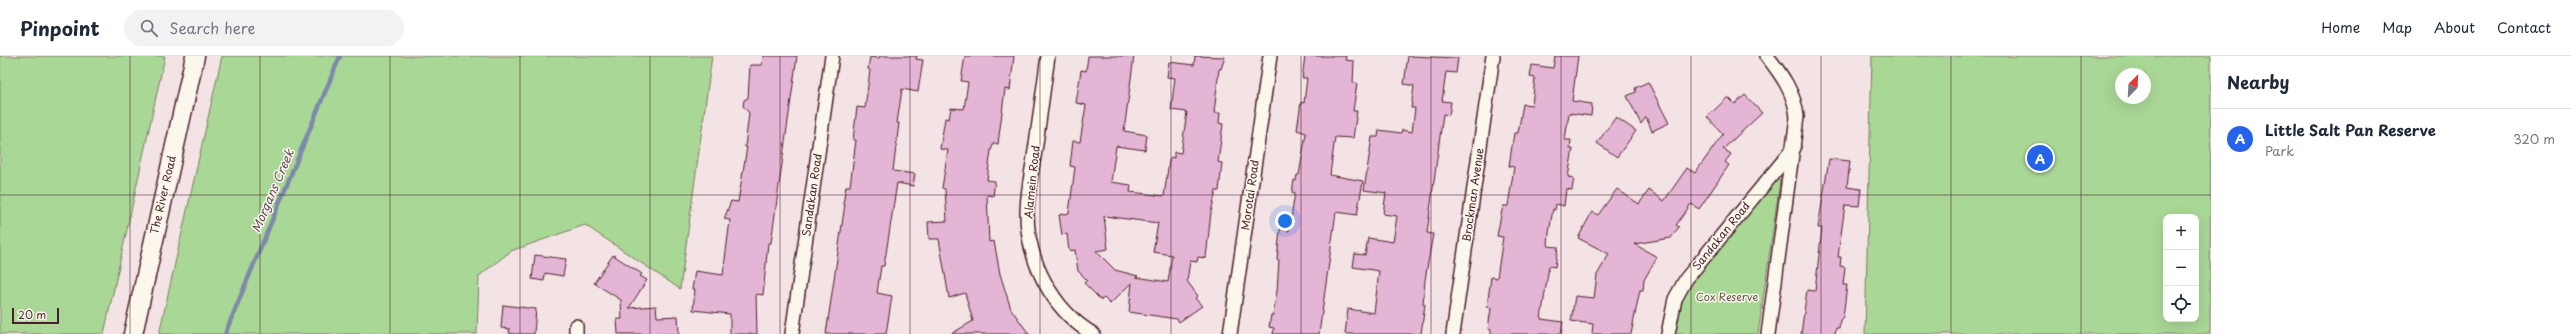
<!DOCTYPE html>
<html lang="en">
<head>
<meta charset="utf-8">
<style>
  body { margin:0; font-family:"Playpen Sans",sans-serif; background:#f2f2f3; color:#1f2937 }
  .controls { position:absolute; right:12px; bottom:12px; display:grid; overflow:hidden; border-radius:8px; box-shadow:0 4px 16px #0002 }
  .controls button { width:36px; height:36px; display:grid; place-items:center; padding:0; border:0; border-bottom:1px solid #e0e1e3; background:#fff; color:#1f2937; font:20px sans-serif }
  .compass { position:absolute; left:2115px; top:12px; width:36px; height:36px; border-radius:50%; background:#fff; box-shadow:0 4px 16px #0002; rotate:24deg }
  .scale { position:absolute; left:12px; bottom:10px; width:47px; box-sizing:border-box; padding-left:4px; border:2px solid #4a1f2b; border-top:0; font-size:11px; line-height:14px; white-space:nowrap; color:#4a1f2b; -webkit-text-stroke:3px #fbf7ec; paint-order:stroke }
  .you { position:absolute; left:1285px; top:165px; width:14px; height:14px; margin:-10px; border:3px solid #fff; border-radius:50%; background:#1a73e8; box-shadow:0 0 0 6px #1a73e833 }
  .badge { display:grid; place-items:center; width:26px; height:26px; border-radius:50%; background:#2563eb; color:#fff; font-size:13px; font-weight:700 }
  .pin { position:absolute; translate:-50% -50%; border:2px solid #fff; box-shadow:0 1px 4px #0006 }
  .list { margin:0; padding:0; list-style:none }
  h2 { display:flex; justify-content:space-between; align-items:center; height:52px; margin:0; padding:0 16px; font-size:17px }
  h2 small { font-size:13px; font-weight:400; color:#747a83 }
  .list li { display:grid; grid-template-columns:26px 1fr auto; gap:12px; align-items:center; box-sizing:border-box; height:60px; padding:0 16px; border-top:1px solid #e0e1e3 }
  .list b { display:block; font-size:15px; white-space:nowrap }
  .list p { margin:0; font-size:13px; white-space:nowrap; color:#747a83 }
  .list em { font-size:13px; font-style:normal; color:#747a83 }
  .icon { flex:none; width:22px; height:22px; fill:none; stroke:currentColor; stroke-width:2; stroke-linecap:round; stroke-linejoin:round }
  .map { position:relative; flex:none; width:2211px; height:278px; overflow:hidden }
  header { display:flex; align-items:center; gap:24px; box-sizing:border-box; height:56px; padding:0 20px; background:#fff; border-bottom:1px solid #e0e1e3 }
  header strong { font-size:19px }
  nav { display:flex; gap:22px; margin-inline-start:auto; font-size:14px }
  .search { width:280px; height:36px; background:#f2f2f3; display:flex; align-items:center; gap:10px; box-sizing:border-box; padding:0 14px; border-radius:22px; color:#747a83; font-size:15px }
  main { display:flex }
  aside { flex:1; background:#fff }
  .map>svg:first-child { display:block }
</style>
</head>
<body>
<header>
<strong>Pinpoint</strong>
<div class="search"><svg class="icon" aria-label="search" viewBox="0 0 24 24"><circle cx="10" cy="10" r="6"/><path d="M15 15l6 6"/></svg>Search here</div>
<nav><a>Home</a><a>Map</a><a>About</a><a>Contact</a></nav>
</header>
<main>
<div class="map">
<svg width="2211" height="278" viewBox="0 0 2211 278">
  <rect width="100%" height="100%" fill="#f4e3e5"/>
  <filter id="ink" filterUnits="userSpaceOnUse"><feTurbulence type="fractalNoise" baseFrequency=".025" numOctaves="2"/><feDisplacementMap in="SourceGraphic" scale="8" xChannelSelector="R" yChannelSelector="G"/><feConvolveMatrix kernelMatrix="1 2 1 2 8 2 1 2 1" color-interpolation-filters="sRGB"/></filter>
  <g filter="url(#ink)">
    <!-- green -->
    <g fill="#a9d796" stroke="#7a7b60" fill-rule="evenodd">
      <polygon points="0,0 165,0 104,278 0,278"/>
      <polygon points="222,0 712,0 680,233 585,169 511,195 479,220 477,278 159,278"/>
      <path d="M1872,0H2211L2210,278H1865ZM2121,18H2145V42H2121ZM2166,161H2196V263H2166Z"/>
      <polygon points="1776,124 1780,124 1779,132 1758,278 1675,278 1681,248 1689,231"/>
    </g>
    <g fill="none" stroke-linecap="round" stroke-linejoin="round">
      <!-- stream -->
      <polyline stroke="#7d89a8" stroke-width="4.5" points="225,278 340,0"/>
    </g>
    <!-- building -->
    <g fill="#e5b5d6" stroke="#4a1f2b" fill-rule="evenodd">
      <polygon points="763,0 797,0 771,187 768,187 763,239 756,238 757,278 730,278 730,258 693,254 695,233 692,233 695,215 723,219 730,164 724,163 731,145 738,146 747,91 745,91 749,57 743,50 744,44 748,42 750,9 762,9"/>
      <polygon points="880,0 917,0 916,3 923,4 918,36 902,33 897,67 899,67 893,115 915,118 913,130 897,127 884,210 881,210 877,237 892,240 886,278 826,278 845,148 843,148 846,130 850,130 856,84 853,84 857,51 865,52 870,14 868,13 870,1 879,2"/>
      <polygon points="965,0 1014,0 1010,34 1005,33 998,88 994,87 991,94 987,124 995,125 993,140 987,139 989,186 994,185 1000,218 1011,253 1029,278 951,278 973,265 965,237 949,242 939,183 929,183 928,166 947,165 945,133 942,132 948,94 940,93 945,62 949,63 951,52 964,53 968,26 961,25"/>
      <path d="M1088,0H1134L1124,75L1147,79L1145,94L1116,90L1111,126L1131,129L1130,136L1164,140L1169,105L1171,101L1174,102V96L1181,97L1187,56L1171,54L1175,22L1167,21L1169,6L1194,9L1195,0L1225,1L1221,13H1219L1214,57H1220L1219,67L1223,68L1218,106L1222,107L1219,135H1216L1211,156L1206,202L1198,201L1197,206L1190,205L1187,225L1198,240L1195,242L1202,250L1179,266L1177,263L1129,256L1132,226L1110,248L1104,242L1101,244L1084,227L1087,224L1078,215L1075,194L1069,195L1067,178L1062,179L1059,159L1069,157L1075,111L1070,110L1073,85L1080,86L1086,49L1076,47L1081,14L1086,15ZM1104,160L1158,167L1153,196L1172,199L1168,226L1136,221L1138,220L1115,214L1096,195L1108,193Z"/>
      <polygon points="1305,0 1346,0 1345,4 1354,5 1353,27 1357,27 1353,55 1357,55 1353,82 1335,81 1330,119 1363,125 1357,159 1336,156 1319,278 1273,278 1274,272 1269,271 1271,259 1273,259 1277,235 1279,204 1277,204 1280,173 1289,175 1295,137 1292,137 1294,124 1296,125 1297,119 1299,119 1306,77 1297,74 1301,46 1304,47 1307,22 1302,22"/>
      <polygon points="1408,0 1458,2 1456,17 1446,16 1442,45 1451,46 1449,59 1443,58 1427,177 1433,178 1425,224 1423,248 1425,248 1421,278 1345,278 1348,253 1374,257 1379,215 1353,211 1355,198 1365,199 1368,182 1393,186 1397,160 1383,158 1386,137 1364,134 1372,81 1378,81 1379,74 1401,77 1402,74 1412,76 1415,52 1411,52 1414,30 1404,28"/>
      <polygon points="1555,0 1578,0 1572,45 1592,48 1591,60 1569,57 1565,84 1571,84 1570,93 1573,93 1568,121 1574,122 1572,134 1566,133 1564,150 1556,148 1555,154 1553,153 1549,177 1548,190 1558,191 1555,211 1549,210 1541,263 1563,266 1561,278 1491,278 1491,274 1488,273 1491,252 1487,251 1491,221 1497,222 1503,181 1497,180 1500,164 1503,150 1508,150 1514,111 1509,110 1514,77 1518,77 1523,48 1532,49 1535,22 1530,21 1532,9 1553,12"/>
      <polygon points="1648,26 1669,67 1652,75 1646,61 1641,68 1627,40 1636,36 1635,32"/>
      <polygon points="1745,39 1762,57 1723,93 1731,98 1725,106 1729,109 1699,153 1691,148 1676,169 1679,171 1671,182 1634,188 1657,201 1644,224 1643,234 1640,234 1631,278 1592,278 1593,268 1571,265 1575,240 1594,242 1597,219 1609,198 1578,182 1592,156 1598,159 1617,133 1639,148 1649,134 1664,145 1687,112 1695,117 1723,78 1707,61 1728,41 1735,48"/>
      <polygon points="1616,61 1636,75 1617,101 1597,87"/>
      <polygon points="1829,103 1850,105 1847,131 1861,133 1859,150 1845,149 1838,201 1841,201 1840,210 1845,211 1843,229 1847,229 1843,261 1840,264 1839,272 1836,272 1835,278 1801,278 1807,234 1815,235 1822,172 1818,172"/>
      <polygon points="535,199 566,203 563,220 545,217 544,225 532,223"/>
      <polygon points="613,199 642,218 640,220 647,224 629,252 656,250 657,261 678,260 679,278 618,278 617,263 622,263 621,244 594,227"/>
      <polygon points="503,249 536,253 534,278 514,278 509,277 510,273 501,272"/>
    </g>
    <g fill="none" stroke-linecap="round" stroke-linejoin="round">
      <defs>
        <g id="minor">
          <path d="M1048,0C1044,29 1040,58 1036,88C1033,111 1027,134 1027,157C1027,204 1052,254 1093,278"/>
          <path d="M1767,0C1781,18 1795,37 1797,61L1768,278"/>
          <polyline points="576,278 576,270"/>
          <polyline points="792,278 832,0"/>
          <polyline points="1230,278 1270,0"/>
          <polyline points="1453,278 1493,0"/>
          <polyline points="1668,278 1675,243 1686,223 1794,92"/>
        </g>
        <polyline id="secondary" points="133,278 195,0"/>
      </defs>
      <!-- minor casing -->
      <use href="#minor" stroke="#4a1f2b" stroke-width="16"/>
      <!-- secondary casing -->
      <use href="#secondary" stroke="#4a1f2b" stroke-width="21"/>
      <!-- minor -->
      <use href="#minor" stroke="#fbf7ec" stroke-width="13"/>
      <!-- secondary -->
      <use href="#secondary" stroke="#fbf7ec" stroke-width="18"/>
    </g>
  </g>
  <!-- grid -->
  <path fill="none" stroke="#4a1f2b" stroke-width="1" stroke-opacity="0.55" d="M130,0V278M260,0V278M390,0V278M520,0V278M650,0V278M780,0V278M910,0V278M1040,0V278M1171,0V278M1301,0V278M1431,0V278M1561,0V278M1691,0V278M1821,0V278M1951,0V278M2081,0V278M0,139H2211"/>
  <g text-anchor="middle" stroke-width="3" stroke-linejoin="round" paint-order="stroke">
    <!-- street labels -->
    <g font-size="11" fill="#4a1f2b" stroke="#fbf7ec">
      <text transform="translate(1032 126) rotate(-84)" y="4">Alamein Road</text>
      <text transform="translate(163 139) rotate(-77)" y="4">The River Road</text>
      <text transform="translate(812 139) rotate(-82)" y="4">Sandakan Road</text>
      <text transform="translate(1250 139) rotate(-82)" y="4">Morotai Road</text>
      <text transform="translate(1473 139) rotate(-82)" y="4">Brockman Avenue</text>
      <text transform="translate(1721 180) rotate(-51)" y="4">Sandakan Road</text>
    </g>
    <!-- park labels -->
    <g font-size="11" fill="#66564b" stroke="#fbf7ec">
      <text x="1727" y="245">Cox Reserve</text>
    </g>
    <!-- water labels -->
    <g font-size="12" font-style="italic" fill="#5f4b5f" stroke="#fbf7ec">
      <text transform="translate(273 135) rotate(-67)" y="4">Morgans Creek</text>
    </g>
  </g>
</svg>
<div class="controls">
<button>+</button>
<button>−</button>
<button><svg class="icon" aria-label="locate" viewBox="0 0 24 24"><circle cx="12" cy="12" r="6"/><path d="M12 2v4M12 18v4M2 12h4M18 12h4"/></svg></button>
</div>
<svg class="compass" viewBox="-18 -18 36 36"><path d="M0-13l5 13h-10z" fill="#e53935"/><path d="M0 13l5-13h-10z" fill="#747a83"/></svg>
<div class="scale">20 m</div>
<div class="you"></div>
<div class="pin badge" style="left:2040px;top:102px">A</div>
</div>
<aside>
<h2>Nearby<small></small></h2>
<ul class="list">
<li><span class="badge">A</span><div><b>Little Salt Pan Reserve</b><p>Park</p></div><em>320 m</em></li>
</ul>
</aside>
</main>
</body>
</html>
